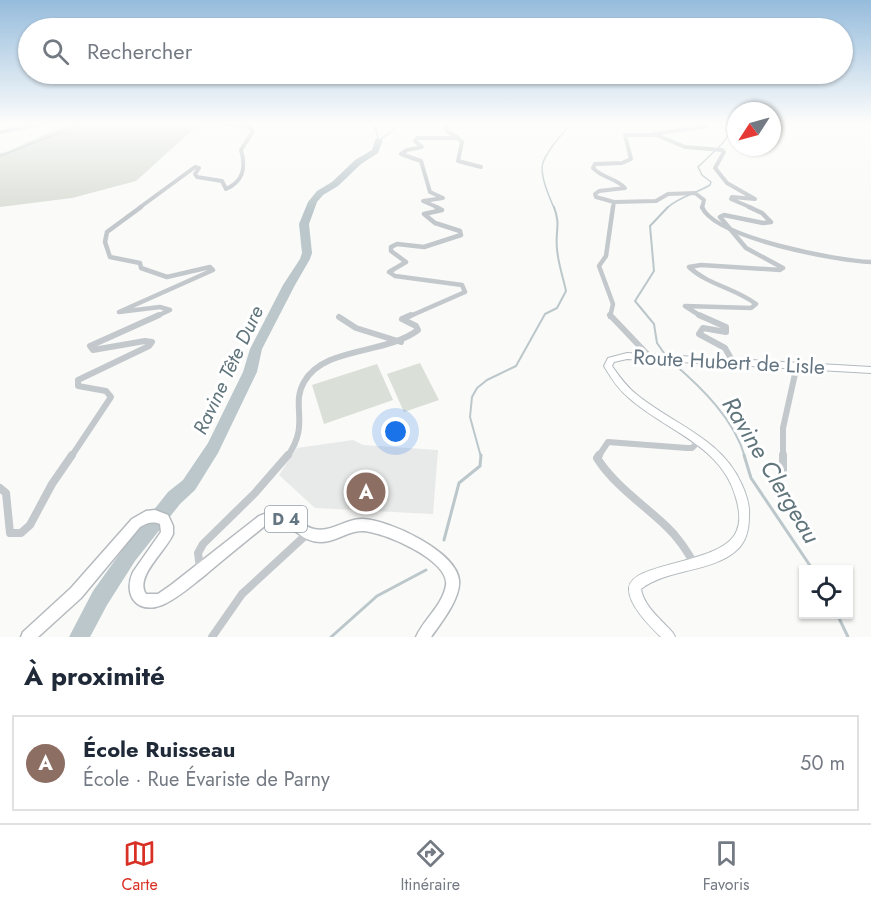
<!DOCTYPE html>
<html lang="fr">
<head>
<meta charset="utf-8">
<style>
  body { margin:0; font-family:Jost,sans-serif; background:#f6f6f7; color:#1f2937 }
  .controls { position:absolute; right:18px; bottom:18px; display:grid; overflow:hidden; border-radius:0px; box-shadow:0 2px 4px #0004 }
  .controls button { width:54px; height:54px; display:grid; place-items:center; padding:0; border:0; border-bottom:2px solid #e0e1e3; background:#fff; color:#1f2937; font:30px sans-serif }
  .compass { position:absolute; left:727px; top:102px; width:54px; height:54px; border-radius:50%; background:#fff; box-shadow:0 2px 4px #0004; rotate:234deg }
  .you { position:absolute; left:396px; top:432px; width:21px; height:21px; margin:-15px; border:4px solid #fff; border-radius:50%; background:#1a73e8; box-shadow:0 0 0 9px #1a73e833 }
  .badge { display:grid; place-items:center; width:39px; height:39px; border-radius:50%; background:#d93025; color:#fff; font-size:20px; font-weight:700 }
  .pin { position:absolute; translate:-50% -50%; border:3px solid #fff; box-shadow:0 2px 6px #0006 }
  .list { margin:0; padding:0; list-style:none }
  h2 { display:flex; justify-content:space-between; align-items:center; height:78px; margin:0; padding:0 24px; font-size:26px }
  h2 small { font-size:20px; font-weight:400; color:#747a83 }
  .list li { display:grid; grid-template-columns:39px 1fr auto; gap:18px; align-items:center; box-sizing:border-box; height:96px; margin:0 12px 12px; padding:0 12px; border:2px solid #e0e1e3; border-radius:0px }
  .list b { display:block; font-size:22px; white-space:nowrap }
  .list p { margin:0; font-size:20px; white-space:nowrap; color:#747a83 }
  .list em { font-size:20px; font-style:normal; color:#747a83 }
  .icon { flex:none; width:33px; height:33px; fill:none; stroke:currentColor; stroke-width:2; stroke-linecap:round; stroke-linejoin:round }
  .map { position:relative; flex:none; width:871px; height:637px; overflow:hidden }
  .search { position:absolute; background:#fff; box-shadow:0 2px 4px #0004; left:18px; right:18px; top:18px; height:66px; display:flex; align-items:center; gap:15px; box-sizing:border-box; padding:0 21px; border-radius:33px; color:#747a83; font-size:22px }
  .sheet { height:186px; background:#fff }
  nav { display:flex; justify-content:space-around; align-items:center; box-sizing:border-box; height:84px; border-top:2px solid #e0e1e3; background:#fff; font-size:16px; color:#747a83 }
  nav a { display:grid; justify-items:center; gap:3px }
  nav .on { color:#d93025 }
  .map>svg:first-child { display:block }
</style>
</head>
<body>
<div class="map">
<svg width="871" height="637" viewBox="0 0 871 637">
  <rect width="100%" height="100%" fill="#fafaf8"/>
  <!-- built -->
  <polygon fill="#e8e9e9" points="353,440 363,445 438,450 433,514 315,508 279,475 297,448"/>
  <!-- green -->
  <g fill="#dadfd7">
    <polygon points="68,124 199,124 136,181 72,198 0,207 0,153 6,152"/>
    <polygon points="420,363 439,400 404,412 387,374"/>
    <polygon points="377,364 393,400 324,424 312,385"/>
  </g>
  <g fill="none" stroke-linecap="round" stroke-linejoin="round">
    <!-- stream-far2 -->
    <g stroke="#bbc7cb" stroke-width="1.5">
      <polyline points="374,124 379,140 394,130 396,124"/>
      <polyline points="0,156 82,124"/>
      <path d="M554,208C549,196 542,181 542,167C543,155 563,132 572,124"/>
      <path d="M667,208C678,197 695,194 710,185L711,182L702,175L698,167L722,144L729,134L720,124"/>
    </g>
    <!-- stream-far1 -->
    <g stroke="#bbc7cb" stroke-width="2">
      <polyline points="664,353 657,343 654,324 635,301 654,271 650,226 668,207"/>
      <path d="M673,363C702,388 734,419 745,457"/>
      <path d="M481,457L470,417L472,397L477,388L487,380L516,366L545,314L557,308L566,291C563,277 558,263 557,249C555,230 561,226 554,207"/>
    </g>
    <!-- stream -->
    <g stroke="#bbc7cb" stroke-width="3">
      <polyline points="744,455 751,478 813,570"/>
      <polyline points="444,540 459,483 480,466 481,455"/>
      <polyline points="837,614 848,637"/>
      <polyline points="331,637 377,596 426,570"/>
    </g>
    <!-- river -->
    <polygon fill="#bbc7cb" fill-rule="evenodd" points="376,138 383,140 378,153 361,164 338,186 323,195 317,202 309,224 312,253 310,259 295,285 262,349 257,372 218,453 195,490 180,504 135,561 107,605 90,637 69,637 93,591 123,549 168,492 183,480 208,443 243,372 250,349 283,285 300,259 302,253 299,224 308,202 317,191 332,182 355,160 372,150"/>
    <defs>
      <path id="secondary" d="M627,353L871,367V373L627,359L614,362L612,366C619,376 626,386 636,394C672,424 722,438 742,485C746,494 750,505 749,516C749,528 747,540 738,549C713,573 668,568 641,589C644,607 662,620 673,633L675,637H661C650,626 628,605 629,588C631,561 725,565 737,530C741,521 739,508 736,498C722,445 666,431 629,398C618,389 611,378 604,366L608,358Z"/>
      <path id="primary" d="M155,510L168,515L173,526V534C166,551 134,577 146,594H158L171,585L259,516C272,510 286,512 298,520C303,524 308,528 314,529C332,533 346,518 363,519C389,520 456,551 459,580C461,598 441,623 431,637H416C424,619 443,605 446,585C450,560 382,531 362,531C347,531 336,542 321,542C303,542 298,530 284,525C278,523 272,524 266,525C245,542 224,559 204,576C191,586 177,599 162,605C136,615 123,594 133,572L161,532L160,524C152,521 147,523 140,527L81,598L38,637H21L23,632L71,588L132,519L146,511Z"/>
    </defs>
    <!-- secondary casing -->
    <use href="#secondary" stroke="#b3babf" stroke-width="2"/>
    <!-- primary casing -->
    <use href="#primary" stroke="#b5babe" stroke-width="3"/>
    <!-- minor-far3 -->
    <g stroke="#c3c8cc" stroke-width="4">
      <polyline points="702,124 706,126 654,134 685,147 722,150 724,152 715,168 727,183 755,199 732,197 731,199 752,208"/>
      <polyline points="0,132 41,124"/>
      <path d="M656,135H625L631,159L622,163L595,164L593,168C602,178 616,178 625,188L599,191L595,194L596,197L614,202L656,201L668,194L695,193L704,200L702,208"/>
      <polyline points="458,138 462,142 458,161 481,167"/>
      <path d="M139,208L195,167L199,168L195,174L197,177L222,181L226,189C244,181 246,167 241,150L253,131L247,126L225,124"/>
      <polyline points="439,208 423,201 443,198 430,192 421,161 401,154 407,150 422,147 415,141 417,138 458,138 447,131 446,124"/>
      <polyline points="613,208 614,202"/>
    </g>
    <!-- minor-far2 -->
    <g stroke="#c3c8cc" stroke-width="4.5">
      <polyline points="141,207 107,232 105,242 110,257 140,263 141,268 167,277 210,267 213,270 119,312 160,307 170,310 155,317"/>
      <path d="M702,207C715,238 838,261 871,262"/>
      <polyline points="408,317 465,292 462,285 395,276 389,272 406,262 391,251 391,247 397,244 424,247 461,235 460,231 435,223 424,214 442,210 436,207"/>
      <polyline points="610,317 613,304 599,266 606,256 613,207"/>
      <path d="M702,317L685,306L751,308L756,304C735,288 708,285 689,267L701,265L780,270L783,268L746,248L720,217L724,215L763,223L771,222L762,213L749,207"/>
    </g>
    <!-- minor-far1 -->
    <g stroke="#c3c8cc" stroke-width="6">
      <polyline points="610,315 650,357"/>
      <polyline points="699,315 726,327 726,332 703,328 699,334 725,348 733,362"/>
      <polyline points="339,317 356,328 401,342"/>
      <polyline points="71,457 111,397 106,391 78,386 78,380 149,346 152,342 145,341 93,350 90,346 159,315"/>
      <path d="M287,457C311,424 290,406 304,382C324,346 385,355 418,330L416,326L402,319L411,315"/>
      <polyline points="598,457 608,442 687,448 692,448 698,442"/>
      <polyline points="783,457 783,428 797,365"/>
    </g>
    <!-- minor -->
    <g stroke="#c3c8cc" stroke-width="8">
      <path d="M599,455L597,458C614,485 643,504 666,526C678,537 686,550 694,563"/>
      <polyline points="783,455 783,473"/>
      <polyline points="0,488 6,493 10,533 21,533 30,525 52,484 72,455"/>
      <polyline points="200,568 198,553 203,544 255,493 288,455"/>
      <polyline points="212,637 242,594 307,534"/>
    </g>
    <!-- secondary -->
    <use href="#secondary" fill="#fff" fill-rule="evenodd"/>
    <!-- primary -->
    <use href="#primary" fill="#fff" fill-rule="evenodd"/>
  </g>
  <!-- sky -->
  <linearGradient id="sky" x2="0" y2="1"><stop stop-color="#96bcdc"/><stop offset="0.58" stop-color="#fdfdfc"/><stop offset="1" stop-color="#fdfdfc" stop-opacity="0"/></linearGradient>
  <rect width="871" height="213" fill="url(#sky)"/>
  <g text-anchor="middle" stroke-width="6" stroke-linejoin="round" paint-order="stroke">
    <!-- shield labels -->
    <rect fill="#fff" stroke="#939fa8" stroke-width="1.5" x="265" y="506" width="42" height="26" rx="4.5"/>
    <g font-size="16" font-weight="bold" fill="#657683">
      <text x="286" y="525">D 4</text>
    </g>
    <!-- water labels -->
    <g font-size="20" font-style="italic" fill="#60757c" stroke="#fff">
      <text transform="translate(228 370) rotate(-65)" y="7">Ravine Tête Dure</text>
    </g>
    <!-- near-street labels -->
    <g font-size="21" fill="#657683" stroke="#fff">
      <text transform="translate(729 362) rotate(3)" y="7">Route Hubert de Lisle</text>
    </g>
    <!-- near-water labels -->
    <g font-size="24" font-style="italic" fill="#60757c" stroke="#fff">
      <text transform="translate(771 470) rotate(59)" y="8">Ravine Clergeau</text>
    </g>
  </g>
</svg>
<div class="controls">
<button><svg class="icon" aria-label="locate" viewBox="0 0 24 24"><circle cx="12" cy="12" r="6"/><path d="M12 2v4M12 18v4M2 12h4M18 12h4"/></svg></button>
</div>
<svg class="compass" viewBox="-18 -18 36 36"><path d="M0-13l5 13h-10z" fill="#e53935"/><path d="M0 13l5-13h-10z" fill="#747a83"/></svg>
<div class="you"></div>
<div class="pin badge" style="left:366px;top:492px;background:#8d6e63">A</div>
<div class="search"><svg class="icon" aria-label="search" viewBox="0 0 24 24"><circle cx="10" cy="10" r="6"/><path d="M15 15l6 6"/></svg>Rechercher</div>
</div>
<section class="sheet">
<h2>À proximité<small></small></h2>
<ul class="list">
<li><span class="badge" style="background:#8d6e63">A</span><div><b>École Ruisseau</b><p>École · Rue Évariste de Parny</p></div><em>50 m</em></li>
</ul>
</section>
<nav>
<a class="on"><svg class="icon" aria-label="map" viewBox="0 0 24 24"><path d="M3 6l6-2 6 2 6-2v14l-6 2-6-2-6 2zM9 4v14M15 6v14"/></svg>Carte</a>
<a><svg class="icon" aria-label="directions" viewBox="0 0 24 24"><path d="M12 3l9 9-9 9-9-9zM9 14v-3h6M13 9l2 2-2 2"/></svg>Itinéraire</a>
<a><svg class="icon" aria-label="saved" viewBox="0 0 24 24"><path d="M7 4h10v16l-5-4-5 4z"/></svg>Favoris</a>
</nav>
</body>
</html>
